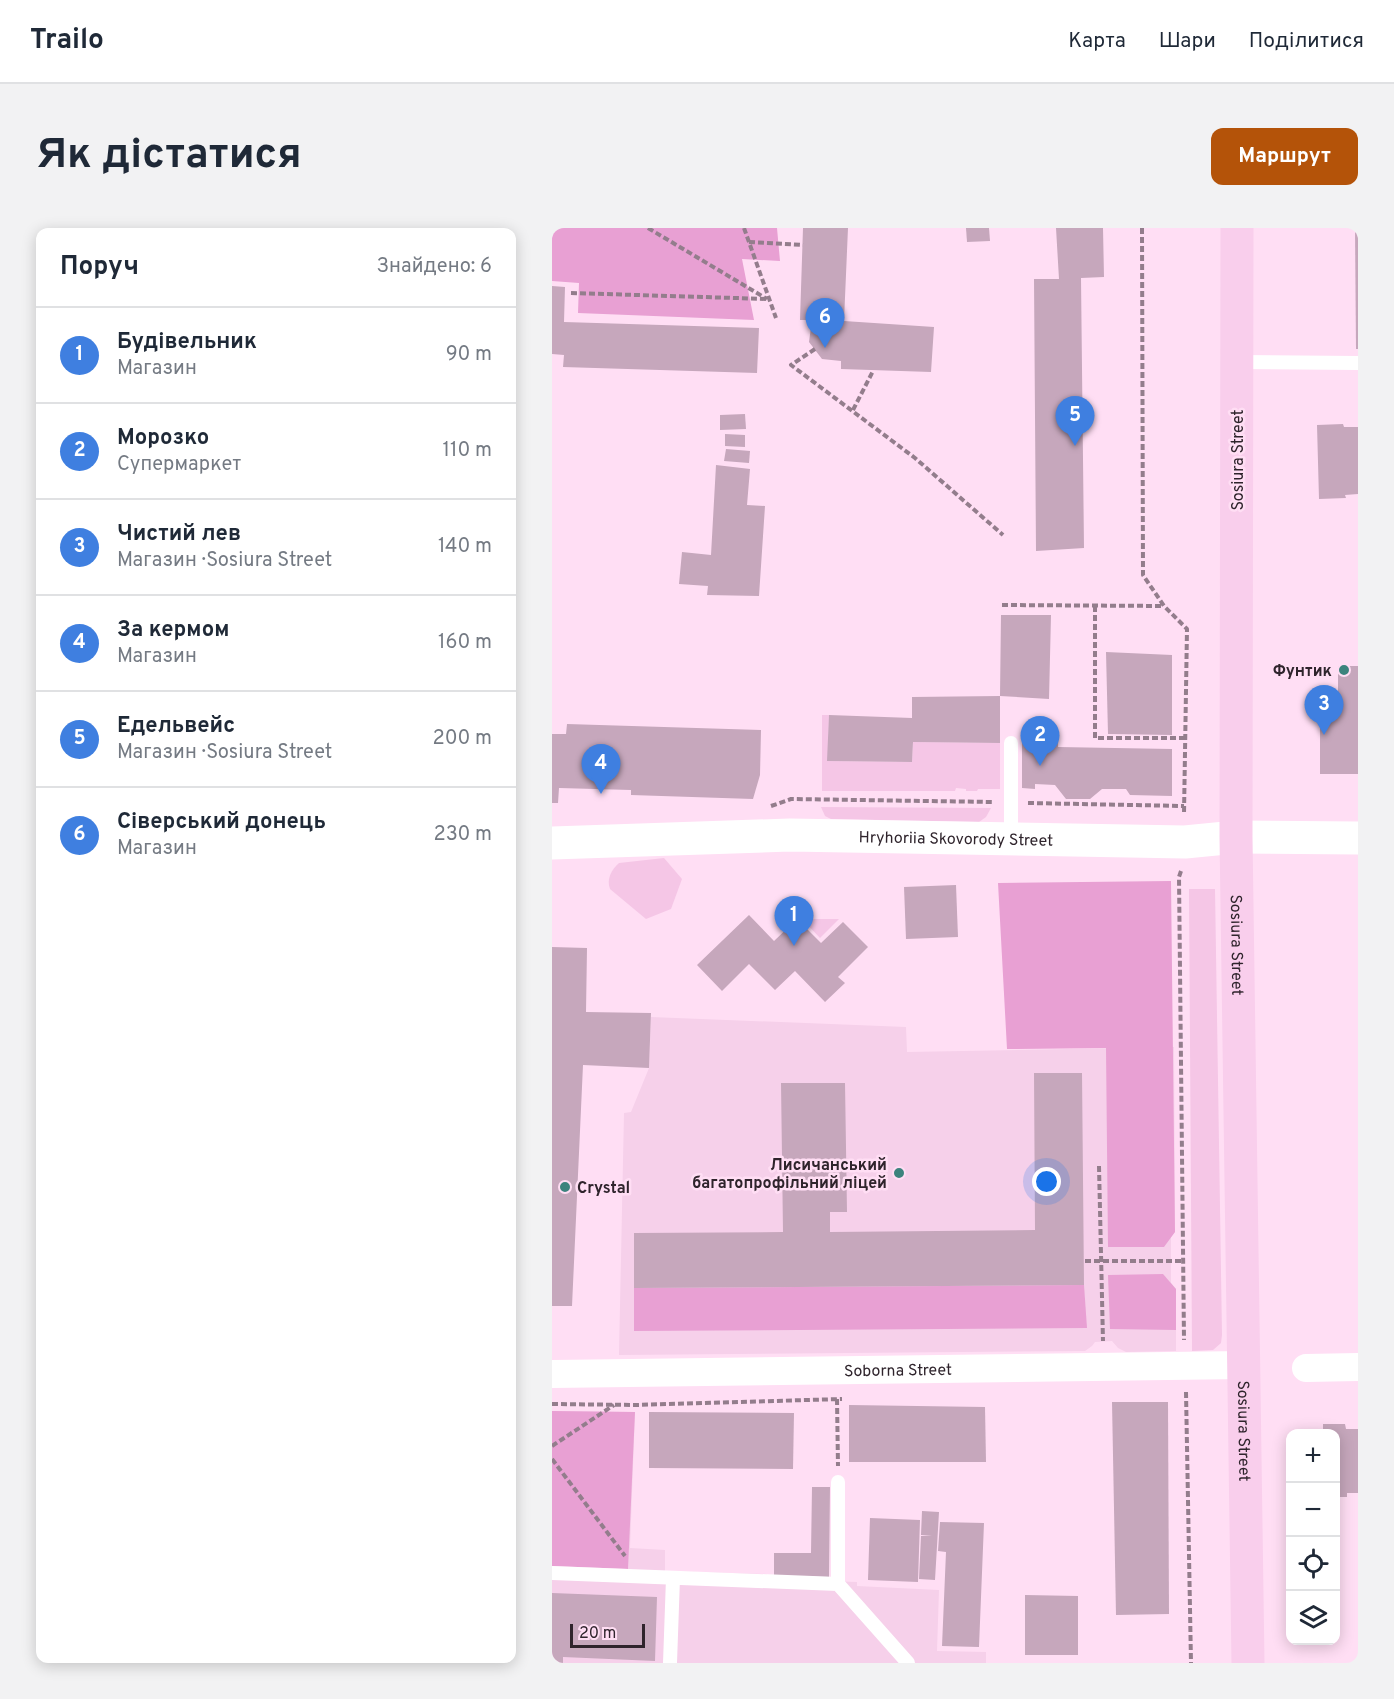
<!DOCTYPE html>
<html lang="uk">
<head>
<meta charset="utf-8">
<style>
  body { margin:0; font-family:Overpass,sans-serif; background:#f2f2f3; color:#1f2937 }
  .controls { position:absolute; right:18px; bottom:18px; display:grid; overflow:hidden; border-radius:12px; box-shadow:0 3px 15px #0003 }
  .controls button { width:54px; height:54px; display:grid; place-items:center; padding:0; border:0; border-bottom:2px solid #e0e1e3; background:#fff; color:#1f2937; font:30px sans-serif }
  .scale { position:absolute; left:18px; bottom:15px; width:75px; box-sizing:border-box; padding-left:6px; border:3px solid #2f242c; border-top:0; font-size:16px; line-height:21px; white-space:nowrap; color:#2f242c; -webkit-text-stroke:4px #ffdef4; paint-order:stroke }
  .you { position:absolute; left:495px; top:954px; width:21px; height:21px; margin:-15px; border:4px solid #fff; border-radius:50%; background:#1a73e8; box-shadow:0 0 0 9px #1a73e833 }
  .badge { display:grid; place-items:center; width:39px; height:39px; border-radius:50%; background:#b45309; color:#fff; font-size:20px; font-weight:700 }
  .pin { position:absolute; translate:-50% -50px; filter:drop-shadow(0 2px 3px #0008) }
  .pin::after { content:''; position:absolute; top:32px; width:21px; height:18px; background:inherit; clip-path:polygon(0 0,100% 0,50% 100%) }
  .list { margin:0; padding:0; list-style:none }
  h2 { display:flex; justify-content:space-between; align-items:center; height:78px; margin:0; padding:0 24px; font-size:26px }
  h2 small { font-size:20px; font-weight:400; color:#747a83 }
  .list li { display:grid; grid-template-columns:39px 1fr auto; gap:18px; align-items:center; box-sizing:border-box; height:96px; padding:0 24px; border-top:2px solid #e0e1e3 }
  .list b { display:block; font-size:22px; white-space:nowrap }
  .list p { margin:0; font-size:20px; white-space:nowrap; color:#747a83 }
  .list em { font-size:20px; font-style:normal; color:#747a83 }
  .icon { flex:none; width:33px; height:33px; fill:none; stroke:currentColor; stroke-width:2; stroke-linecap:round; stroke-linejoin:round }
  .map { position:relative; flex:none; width:806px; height:1435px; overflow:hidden; border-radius:12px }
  header { display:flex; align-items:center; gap:36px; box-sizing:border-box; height:84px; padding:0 30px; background:#fff; border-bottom:2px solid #e0e1e3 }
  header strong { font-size:28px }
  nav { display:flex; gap:33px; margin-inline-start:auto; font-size:21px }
  .intro { display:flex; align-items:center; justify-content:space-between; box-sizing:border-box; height:144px; padding:0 36px }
  h1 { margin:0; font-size:42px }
  .button { padding:15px 27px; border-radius:12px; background:#b45309; color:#fff; font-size:21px; font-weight:700 }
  main { display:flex; gap:36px; padding:0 36px }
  aside { flex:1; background:#fff; border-radius:12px; box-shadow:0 3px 15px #0003 }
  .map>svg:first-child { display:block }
</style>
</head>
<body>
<header>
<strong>Trailo</strong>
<nav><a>Карта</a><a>Шари</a><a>Поділитися</a></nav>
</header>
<div class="intro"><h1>Як дістатися</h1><a class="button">Маршрут</a></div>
<main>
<aside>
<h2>Поруч<small>Знайдено: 6</small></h2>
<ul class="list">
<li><span class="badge" style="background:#3f7fe0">1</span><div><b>Будівельник</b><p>Магазин</p></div><em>90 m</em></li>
<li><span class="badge" style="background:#3f7fe0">2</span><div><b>Морозко</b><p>Супермаркет</p></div><em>110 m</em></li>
<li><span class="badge" style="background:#3f7fe0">3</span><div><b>Чистий лев</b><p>Магазин · Sosiura Street</p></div><em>140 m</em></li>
<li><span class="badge" style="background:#3f7fe0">4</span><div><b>За кермом</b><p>Магазин</p></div><em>160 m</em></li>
<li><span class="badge" style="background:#3f7fe0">5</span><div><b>Едельвейс</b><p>Магазин · Sosiura Street</p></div><em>200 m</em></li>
<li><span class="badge" style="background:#3f7fe0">6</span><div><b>Сіверський донець</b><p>Магазин</p></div><em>230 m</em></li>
</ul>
</aside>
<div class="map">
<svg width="806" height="1435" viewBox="0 0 806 1435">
  <rect width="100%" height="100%" fill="#ffdef4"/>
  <!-- built -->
  <g fill="#f6d0ea">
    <polygon points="99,789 354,799 355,824 622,819 623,1004 619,1009 619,1055 624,1061 624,1123 574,1124 566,1120 560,1113 543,1114 540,1118 533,1123 67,1127 72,885 79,884 97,840"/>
    <polygon points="0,1183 83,1184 78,1320 113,1322 113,1343 215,1346 215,1351 305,1354 305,1358 387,1362 385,1423 434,1424 434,1435 0,1435"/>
  </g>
  <!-- green -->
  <g fill="#f5c6e6">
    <polygon points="270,487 277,487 276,533 360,534 361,514 448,515 448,561 426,561 425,563 414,563 414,561 404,560 403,563 270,563"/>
    <polygon points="269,579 439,580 434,589 427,594 279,591 273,588"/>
    <path d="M112,630L130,651L119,681L94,691L58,661C54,651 60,641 67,635Z"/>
    <polygon points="637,661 663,661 670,1107 669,1115 661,1122 640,1123"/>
    <polygon points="250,691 287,691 268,710"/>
  </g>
  <!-- forest -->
  <g fill="#e8a0d3">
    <polygon points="0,0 225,0 228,33 190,31 202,92 26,85 27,55 0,53"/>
    <polygon points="619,653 623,1004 612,1019 556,1019 554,820 455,821 446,655"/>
    <polygon points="611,1046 624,1061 624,1102 558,1101 556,1047"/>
    <polygon points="532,1057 535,1100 82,1103 82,1060"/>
    <polygon points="0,1183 83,1184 76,1341 0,1338"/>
  </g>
  <!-- building -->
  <g fill="#c6a7bc">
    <polygon points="251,0 296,0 292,93 382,99 379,144 289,141 289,133 270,131 257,114 260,92 248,92"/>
    <polygon points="414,0 437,0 438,13 415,14"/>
    <polygon points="504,0 551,0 552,49 529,50 532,320 484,323 482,51 507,51"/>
    <polygon points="803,0 806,0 806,121 804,121"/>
    <polygon points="0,58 13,59 12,94 207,100 205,145 11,139 12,127 0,126"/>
    <polygon points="193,186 194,201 168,202 168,187"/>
    <polygon points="791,196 792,199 806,199 806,266 793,267 794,270 767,271 765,197"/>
    <polygon points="173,206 193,207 193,219 173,218"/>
    <polygon points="174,221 198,223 197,235 172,233"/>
    <polygon points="164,237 198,241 195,277 213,278 207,368 155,367 156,358 127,356 130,324 159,327"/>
    <polygon points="449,387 499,387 497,471 448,468 448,515 361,514 360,534 275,533 277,487 360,490 360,469 448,468"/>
    <polygon points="554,424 620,427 620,507 556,506"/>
    <polygon points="786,438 806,438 806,546 768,546 768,470 786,470"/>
    <polygon points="15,496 209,502 208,547 201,571 79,567 79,562 7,560 6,575 0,575 0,506 14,506"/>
    <polygon points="470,504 506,506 506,519 620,521 620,568 578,567 574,561 550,561 538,571 514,571 503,557 483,556 483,561 470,560"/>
    <polygon points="404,657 406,709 354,711 352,659"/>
    <polygon points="197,687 222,713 245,691 269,715 291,694 316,719 286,749 293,755 273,774 243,743 223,762 197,736 170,763 145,737"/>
    <polygon points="0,719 35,720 34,784 99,785 97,840 31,837 20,1078 0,1078"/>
    <polygon points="482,845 530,845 532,1057 82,1060 82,1005 231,1004 229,855 293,855 295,984 278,984 278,1004 483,1002"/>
    <polygon points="560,1174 616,1174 617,1386 564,1387"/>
    <polygon points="297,1177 433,1179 434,1234 297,1234"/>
    <polygon points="97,1184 242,1185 241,1241 97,1240"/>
    <polygon points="771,1196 793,1196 794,1201 806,1201 806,1265 795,1265 795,1269 784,1269 784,1206 771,1206"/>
    <polygon points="260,1259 278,1259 277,1349 222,1348 222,1325 259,1325"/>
    <polygon points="370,1283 387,1284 383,1352 367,1351 369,1308 380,1308 369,1307"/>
    <polygon points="318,1290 368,1292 366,1354 316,1352"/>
    <polygon points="388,1294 432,1295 427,1419 390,1418 394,1324 386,1323"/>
    <polygon points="0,1365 105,1369 103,1433 11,1429 11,1435 0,1435"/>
    <polygon points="473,1367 526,1368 526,1427 473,1427"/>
  </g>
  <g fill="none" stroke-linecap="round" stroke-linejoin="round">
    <!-- path -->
    <g stroke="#937d8c" stroke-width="4" stroke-dasharray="6 3" stroke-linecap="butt">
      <polyline points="96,0 215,71"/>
      <polyline points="192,0 224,90"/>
      <polyline points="590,0 591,347 612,378 635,401 632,586"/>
      <polyline points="197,14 251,17"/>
      <polyline points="19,65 216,71"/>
      <polyline points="263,121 239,137 363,230 451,307"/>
      <polyline points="301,182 321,143"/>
      <polyline points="450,377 612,378"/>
      <polyline points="543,378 543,510 633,510"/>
      <polyline points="476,575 632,578"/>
      <polyline points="219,578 239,571 442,574"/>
      <polyline points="629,643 627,649 632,1112"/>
      <polyline points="547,938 551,1113"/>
      <polyline points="533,1033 632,1033"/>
      <polyline points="634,1164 639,1435"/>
      <polyline points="285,1171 286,1238"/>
      <polyline points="0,1176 83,1177 290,1171"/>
      <polyline points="0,1218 62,1177"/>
      <polyline points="0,1231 73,1328"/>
    </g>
    <!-- service -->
    <g stroke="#fff" stroke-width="14">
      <polyline points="685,134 806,135"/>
      <polyline points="459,611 459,515"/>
      <polyline points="286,1254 286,1356"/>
      <polyline points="0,1345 286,1356 356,1435"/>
      <polyline points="118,1435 121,1350"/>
    </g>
    <!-- minor -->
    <g stroke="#fff" stroke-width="28">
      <polyline points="754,1140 806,1139"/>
      <path id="s1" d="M0,1146L692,1137"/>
    </g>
    <!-- tertiary -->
    <polyline stroke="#fff" stroke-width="33" points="684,609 806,610"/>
    <!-- secondary -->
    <path stroke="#fff" stroke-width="33" id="s2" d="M0,615L238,607L633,614L684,609"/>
    <!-- primary -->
    <path stroke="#f9ceec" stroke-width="33" id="s3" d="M685,0L684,609L696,1435"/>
  </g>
  <!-- markers -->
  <g fill="#3c837d" stroke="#ffdef4" stroke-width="2">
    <circle cx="792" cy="442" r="6"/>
    <circle cx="347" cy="945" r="6"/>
    <circle cx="13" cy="959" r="6"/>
  </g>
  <g text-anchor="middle" stroke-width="5" stroke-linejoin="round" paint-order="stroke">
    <!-- street labels -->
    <g font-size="16" fill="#2f242c" stroke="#ffdef4">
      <text transform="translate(685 232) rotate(-90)" y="6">Sosiura Street</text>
      <text dy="6" stroke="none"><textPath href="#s2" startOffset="404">Hryhoriia Skovorody Street</textPath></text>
      <text dy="6" stroke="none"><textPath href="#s3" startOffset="717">Sosiura Street</textPath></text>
      <text dy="6" stroke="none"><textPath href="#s1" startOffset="346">Soborna Street</textPath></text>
      <text dy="6" stroke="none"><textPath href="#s3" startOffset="1203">Sosiura Street</textPath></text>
    </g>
    <!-- poi labels -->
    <g font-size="16" font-weight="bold" fill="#2f242c" stroke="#ffdef4" text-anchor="end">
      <text x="780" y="448">Фунтик</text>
      <text x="335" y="942">Лисичанський<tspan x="335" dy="18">багатопрофільний ліцей</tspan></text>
      <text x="25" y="965" text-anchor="start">Crystal</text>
    </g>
  </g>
</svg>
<div class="controls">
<button>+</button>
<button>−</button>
<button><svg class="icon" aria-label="locate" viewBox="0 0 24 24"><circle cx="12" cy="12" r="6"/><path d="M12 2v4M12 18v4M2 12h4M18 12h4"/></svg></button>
<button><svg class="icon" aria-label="layers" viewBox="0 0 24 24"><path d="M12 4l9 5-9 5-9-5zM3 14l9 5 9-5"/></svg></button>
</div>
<div class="scale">20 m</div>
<div class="you"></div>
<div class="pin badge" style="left:242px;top:718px;background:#3f7fe0">1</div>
<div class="pin badge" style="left:488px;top:538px;background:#3f7fe0">2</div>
<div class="pin badge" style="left:772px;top:507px;background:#3f7fe0">3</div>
<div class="pin badge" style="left:49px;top:566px;background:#3f7fe0">4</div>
<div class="pin badge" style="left:523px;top:218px;background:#3f7fe0">5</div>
<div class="pin badge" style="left:273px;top:120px;background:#3f7fe0">6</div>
</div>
</main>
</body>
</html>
